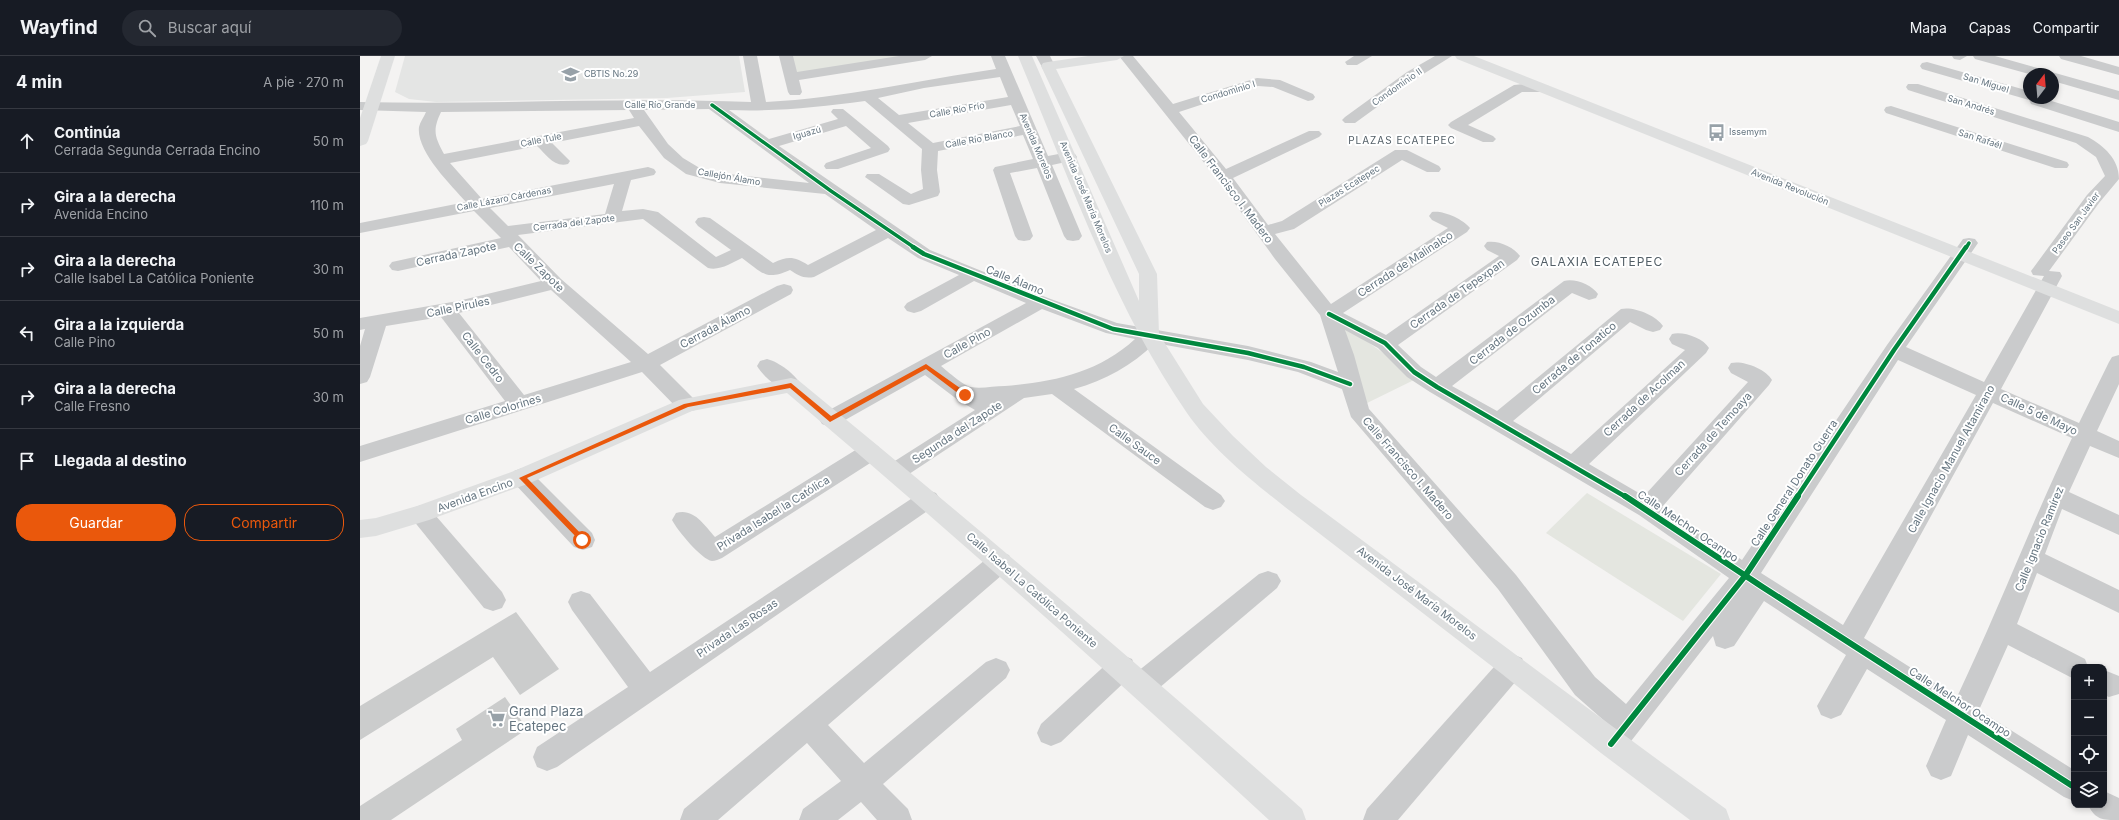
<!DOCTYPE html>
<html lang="es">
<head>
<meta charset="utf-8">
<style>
  body { margin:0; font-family:Inter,sans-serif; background:#242831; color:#f1f3f6 }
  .controls { position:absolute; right:12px; bottom:12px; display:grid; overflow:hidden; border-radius:8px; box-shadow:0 2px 6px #0003 }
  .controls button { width:36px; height:36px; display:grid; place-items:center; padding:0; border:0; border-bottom:1px solid #363941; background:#171b24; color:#f1f3f6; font:20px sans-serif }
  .compass { position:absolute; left:1663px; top:12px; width:36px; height:36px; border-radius:50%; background:#171b24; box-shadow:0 2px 6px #0003; rotate:16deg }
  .stop { position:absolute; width:12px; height:12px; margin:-9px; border:3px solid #ea580c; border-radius:50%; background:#fff }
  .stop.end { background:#ea580c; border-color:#fff; box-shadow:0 1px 4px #0008 }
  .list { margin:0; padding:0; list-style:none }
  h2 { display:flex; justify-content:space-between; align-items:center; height:52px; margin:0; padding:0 16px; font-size:17px }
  h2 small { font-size:13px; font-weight:400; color:#9ea1a6 }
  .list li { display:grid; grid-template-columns:26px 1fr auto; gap:12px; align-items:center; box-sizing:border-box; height:64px; padding:0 16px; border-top:1px solid #363941 }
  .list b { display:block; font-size:15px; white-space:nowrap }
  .list p { margin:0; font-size:13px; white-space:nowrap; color:#9ea1a6 }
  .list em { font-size:13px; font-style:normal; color:#9ea1a6 }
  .actions { display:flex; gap:8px; padding:12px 16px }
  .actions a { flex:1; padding:9px 0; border:1px solid #ea580c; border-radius:16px; text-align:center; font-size:14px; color:#ea580c }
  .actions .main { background:#ea580c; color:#fff }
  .icon { flex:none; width:22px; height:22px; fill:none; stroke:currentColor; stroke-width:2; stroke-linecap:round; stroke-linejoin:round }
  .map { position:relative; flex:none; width:1759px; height:764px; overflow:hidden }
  header { display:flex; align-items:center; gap:24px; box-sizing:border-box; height:56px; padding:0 20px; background:#171b24; border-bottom:1px solid #363941 }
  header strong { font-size:19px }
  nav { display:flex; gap:22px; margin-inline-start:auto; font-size:14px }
  .search { width:280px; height:36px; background:#242831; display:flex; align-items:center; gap:10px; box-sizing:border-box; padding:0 14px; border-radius:22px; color:#9ea1a6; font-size:15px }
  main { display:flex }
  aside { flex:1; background:#171b24 }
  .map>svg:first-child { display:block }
</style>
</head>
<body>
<header>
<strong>Wayfind</strong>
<div class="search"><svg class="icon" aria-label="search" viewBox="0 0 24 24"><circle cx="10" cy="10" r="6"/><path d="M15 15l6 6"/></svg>Buscar aquí</div>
<nav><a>Mapa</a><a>Capas</a><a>Compartir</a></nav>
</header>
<main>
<aside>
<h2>4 min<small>A pie · 270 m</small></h2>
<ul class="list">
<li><svg class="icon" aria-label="ahead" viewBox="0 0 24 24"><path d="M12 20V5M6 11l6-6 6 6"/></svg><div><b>Continúa</b><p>Cerrada Segunda Cerrada Encino</p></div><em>50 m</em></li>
<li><svg class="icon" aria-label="right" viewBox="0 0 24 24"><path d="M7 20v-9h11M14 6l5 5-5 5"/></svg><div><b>Gira a la derecha</b><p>Avenida Encino</p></div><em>110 m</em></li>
<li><svg class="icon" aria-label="right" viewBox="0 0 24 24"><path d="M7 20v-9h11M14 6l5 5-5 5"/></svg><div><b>Gira a la derecha</b><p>Calle Isabel La Católica Poniente</p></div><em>30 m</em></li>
<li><svg class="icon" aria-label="left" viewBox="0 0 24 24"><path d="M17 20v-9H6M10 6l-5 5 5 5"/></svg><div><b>Gira a la izquierda</b><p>Calle Pino</p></div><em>50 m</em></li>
<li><svg class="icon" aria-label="right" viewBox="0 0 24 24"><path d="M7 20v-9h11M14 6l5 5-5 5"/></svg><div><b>Gira a la derecha</b><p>Calle Fresno</p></div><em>30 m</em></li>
<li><svg class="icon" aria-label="arrive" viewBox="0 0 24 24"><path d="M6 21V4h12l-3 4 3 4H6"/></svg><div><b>Llegada al destino</b></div></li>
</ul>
<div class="actions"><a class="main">Guardar</a><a>Compartir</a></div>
</aside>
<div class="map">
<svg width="1759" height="764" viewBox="0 0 1759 764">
  <rect width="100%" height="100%" fill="#f4f3f2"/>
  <!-- built -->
  <polygon fill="#e4e5e4" points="45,0 379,0 385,36 307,42 76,46 49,43 35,36"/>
  <!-- green -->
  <g fill="#e4e6e0">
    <polygon points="432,0 550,0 435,18"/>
    <polygon points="984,269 1058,322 1001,350"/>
    <polygon points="1227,437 1361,518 1323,565 1186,477"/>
  </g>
  <!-- building -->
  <g fill="#cbcccc">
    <polygon points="156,556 199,613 160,639 133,601 0,684 0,650"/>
    <polygon points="145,641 167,673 31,764 0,764 0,750 102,684 96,673"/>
  </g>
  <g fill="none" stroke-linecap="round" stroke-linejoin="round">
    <!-- minor -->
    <g fill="#cacbcc" fill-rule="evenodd">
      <path d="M383,0H397L406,46C484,42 559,24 636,13L631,0H645L688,100L709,96L715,98L717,101L715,104L692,109L722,180L719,184L713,185L707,184L704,180L677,112L650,117L673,180L670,184L664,185L658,184L655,180L633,114L635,111L673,103L663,79L578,95L577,114L580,136L578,140L549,149L543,148L505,121L507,118H519L551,138L563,133L561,114L562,93L505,45C459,51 415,56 369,54L409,83L478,63L471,56L473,53H483L528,90L530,93L528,96L478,113H466L464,110L466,107L511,92L486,70L419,90L570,194L688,242L757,267L888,290L951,306L978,316L960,259L915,203L857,123L759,0H773L813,48L897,22L920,24L953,38L955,41L953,44L948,45L913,31L898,30L819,56L866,113L949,75H959L962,78L959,81L873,122L908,169L922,165L1035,94H1047L1079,110L1081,113L1079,116H1067L1042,104L934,173L915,178L971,248L1088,172L1072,164L1069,160L1072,156C1083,154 1103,163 1110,172L1107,176L983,257L1026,279L1139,200L1127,194L1124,190L1127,186C1138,184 1154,191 1160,200L1157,204L1038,289L1061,311L1076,321L1204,225C1215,222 1232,229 1238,238L1236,242L1229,244L1212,237L1092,330L1137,355L1261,253C1273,250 1296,259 1303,270L1300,274L1293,276L1286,274L1270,266L1153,365L1211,398L1325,294L1312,288L1309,283L1312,278C1323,275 1343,282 1349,292L1346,297L1229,408L1284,440L1388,326L1371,317L1368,312L1371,307C1383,304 1406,313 1412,324L1409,329L1302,451L1382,504L1527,289L1603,183L1609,182L1615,183L1618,187L1546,291L1624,326L1684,220L1673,219L1671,215L1727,139L1745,120L1736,101L1716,87L1548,34L1546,31L1548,28H1558L1728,81C1744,90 1759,103 1759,123L1739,147L1689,215L1700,216L1702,220L1641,333L1719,367L1749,306L1752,301L1759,299V328L1737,375L1759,385V402L1730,390L1709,436L1759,459V479L1702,453L1685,498L1759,534V557L1677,517L1657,568L1725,603L1728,611H1714V623L1648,589L1619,654L1714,714V745L1704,741L1608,679L1591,720L1581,724L1571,720L1566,710L1586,664L1507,613L1481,659L1471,663L1461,659L1457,650L1486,599L1404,545L1374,590L1365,593L1356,590L1353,580L1268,689L1258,693L1248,689L1244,680L1249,669L1215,639L1138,533L991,361L982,333L938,316L888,304L795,287C771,310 746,324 714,333L861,439L865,445L861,451L853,454L845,451L692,338L664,342L543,422L535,424L527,422L524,416L527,410L615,354L598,344L565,319L478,368L470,371L462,368L459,363L462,358L666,247L614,225L561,255L554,257L547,255L544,251L547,247L599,219L558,202L528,182L454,221C443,223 438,219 430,214C405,225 403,217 382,202C371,207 360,215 348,212L283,163L158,179L201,223L288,298L417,230L424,228L431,230L433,234L431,238L300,309L335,344L338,349L335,354L327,356L319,354L282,316L0,406V390L145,345L81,261L26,270L10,321L7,326L0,328V290L5,273L0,274V262L98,245L181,225L149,191L38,215L32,214L29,210L32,206L141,182L114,155L0,177V167L106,146C91,129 56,95 59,71C60,66 64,61 66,56L0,54V46C130,49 261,41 391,46ZM640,21L648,41L539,59L518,42L564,32ZM651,49L660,70L573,87L548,67ZM349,53L449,127L360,117L338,111L323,102L308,88L284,54ZM269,54L274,62L84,98C75,81 72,75 81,56ZM279,70L304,102L326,118L360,127L465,138L516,174L448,209C434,200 428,200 413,207L350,162L344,161L338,162L335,166L338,170L371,194L356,201L298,156L283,153L262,155L271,124L294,119L296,116L294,113L288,111L122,143L90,107L177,90C186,98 194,112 208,108L210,105L192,87ZM254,128L245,158L148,170L130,152ZM191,234L271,306L164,339L99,257ZM682,253L746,277L775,283C738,317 693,326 645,330C634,330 621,333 611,331C604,330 587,315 581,310ZM985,274L1018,292L1047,321L1070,336L1279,459L1369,522L1266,648L1235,621L1156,519L1009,353L994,299ZM1538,304L1616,339L1483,569L1401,517ZM1633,347L1712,382C1671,468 1638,555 1597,641L1504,582Z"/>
      <polygon points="419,0 433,0 437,16 539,0 572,0 565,4 439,24 442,36 440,39 430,39 428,36"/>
      <polygon points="676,0 690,0 695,10 693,13 683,13"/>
      <polygon points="994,0 1012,0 997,9 987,9 985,6"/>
      <polygon points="1075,0 1092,0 1057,22 995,67 985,67 982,64 985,61 1047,16"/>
      <polygon points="1592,0 1607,0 1600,4 1594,3"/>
      <polygon points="1613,0 1635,0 1759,35 1759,44 1693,25 1693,18 1669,18 1615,3"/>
      <polygon points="1699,0 1721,0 1759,11 1759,19 1701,3"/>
      <polygon points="1567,6 1669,35 1669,42 1682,42 1759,66 1759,76 1671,48 1669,44 1562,13 1560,10 1562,7"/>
      <polygon points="1174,27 1189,30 1191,33 1189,36 1162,36 1108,69 1133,80 1136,83 1133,86 1123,86 1091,72 1088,69 1091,66 1154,29"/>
      <polygon points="1531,50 1707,106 1709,109 1707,112 1695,112 1526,57 1524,54 1526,51"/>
      <path d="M407,303C419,306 435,318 441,329L438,334C423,338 405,323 397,310L400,305Z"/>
      <path d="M510,388L518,390L521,396L518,402L362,502C359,503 355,505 352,505C342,504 317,474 312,464L316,457C334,452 344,469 355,481L502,390Z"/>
      <polygon points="162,412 170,415 232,477 235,484 232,491 223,494 214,491 154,427 151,421 154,415"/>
      <polygon points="568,434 576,437 580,443 576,449 197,711 187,715 177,711 173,701 177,691 268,631 212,554 208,546 212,538 221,535 230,538 290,616 560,437"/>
      <polygon points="61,449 69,452 142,536 146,544 142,552 133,555 124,552 53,464 49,458 53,452"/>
      <polygon points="640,496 649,499 652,506 649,513 468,669 504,707 626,606 636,602 646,606 650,614 646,622 523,728 548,753 552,764 517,764 501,746 478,764 439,764 443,753 481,725 447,687 358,764 320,764 324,753 631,499"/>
      <polygon points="908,515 917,518 921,525 917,532 792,638 782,641 772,638 768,629 772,620 899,518"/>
      <polygon points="1152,598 1162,602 1165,610 1162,618 1038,764 1003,764 1007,753 1142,602"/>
      <polygon points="762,599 772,603 775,611 772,619 701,686 691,690 681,686 677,677 681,668 752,603"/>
      <polygon points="1744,614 1759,620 1759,638 1749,641 1744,639"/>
      <path d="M1744,735L1759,742V764C1742,764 1736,764 1728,749H1744Z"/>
    </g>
    <!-- major -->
    <g fill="#dedfdf" fill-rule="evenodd">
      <polygon points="21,0 35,0 8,85 6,88 0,90 0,62"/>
      <path d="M658,0H672L779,245V218L681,10L683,7L688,6L728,0H764L757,4L696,13L797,218L799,278L843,348L873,380L906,411L941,439C1083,543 1223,651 1366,753L1370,764H1330L1241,697L1142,618L925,451C892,425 851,392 827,357C752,248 709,121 658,0Z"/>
      <polygon points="1095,0 1114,0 1759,255 1759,268 1097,3"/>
      <path d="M431,322L438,324C609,464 777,607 942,753L946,764H909C751,618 591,476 427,337L332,355L170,427L69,464L16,480L0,482V464L16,462L57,450L154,415L319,344Z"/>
    </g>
    <defs>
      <g id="cycleway-far2">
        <polyline points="352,49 471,135 555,192"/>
        <polyline points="1606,192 1609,187"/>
      </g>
      <g id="cycleway-far1">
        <polyline points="553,191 564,198 753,273 888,297 944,311 990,328"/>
        <polyline points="969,258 1025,287 1054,316 1077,331 1266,441"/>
        <polyline points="1437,441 1534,294 1606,191"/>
      </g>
      <g id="cycleway">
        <polyline points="1265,440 1401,530 1714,731"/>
        <polyline points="1251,688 1385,520 1438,440"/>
      </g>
    </defs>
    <!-- cycleway-far2 casing -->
    <use href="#cycleway-far2" stroke="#fff" stroke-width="5.5"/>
    <!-- cycleway-far1 casing -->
    <use href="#cycleway-far1" stroke="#fff" stroke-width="7"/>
    <!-- cycleway casing -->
    <use href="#cycleway" stroke="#fff" stroke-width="8"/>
    <!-- cycleway-far2 -->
    <use href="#cycleway-far2" stroke="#00873e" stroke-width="3.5"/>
    <!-- cycleway-far1 -->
    <use href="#cycleway-far1" stroke="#00873e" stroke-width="4.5"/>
    <!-- cycleway -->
    <use href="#cycleway" stroke="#00873e" stroke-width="6"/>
  </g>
  <!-- route -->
  <polygon fill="#ea580c" points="566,308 607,337 607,341 603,341 566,313 470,366 430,332 328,351 167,422 225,482 225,487 222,487 159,422 324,348 431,327 471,360"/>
  <!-- icons -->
  <defs>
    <symbol id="school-bare" viewBox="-9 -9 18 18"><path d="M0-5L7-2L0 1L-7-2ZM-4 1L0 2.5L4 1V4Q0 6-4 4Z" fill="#97a1a8" stroke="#fff" stroke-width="2.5" paint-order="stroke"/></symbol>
    <symbol id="bus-bare" viewBox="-9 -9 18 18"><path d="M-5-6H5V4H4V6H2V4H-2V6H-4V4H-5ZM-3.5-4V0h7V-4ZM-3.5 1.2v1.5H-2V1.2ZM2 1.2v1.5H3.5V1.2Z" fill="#97a1a8" stroke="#fff" stroke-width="2.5" paint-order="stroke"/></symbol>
    <symbol id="supermarket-bare" viewBox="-9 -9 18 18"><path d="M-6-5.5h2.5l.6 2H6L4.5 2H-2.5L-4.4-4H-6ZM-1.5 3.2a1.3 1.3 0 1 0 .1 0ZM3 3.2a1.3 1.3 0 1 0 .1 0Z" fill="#97a1a8" stroke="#fff" stroke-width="2.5" paint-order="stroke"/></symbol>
  </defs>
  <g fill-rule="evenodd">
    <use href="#school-bare" x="198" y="6" width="25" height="25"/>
    <use href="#bus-bare" x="1344" y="64" width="25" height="25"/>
    <use href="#supermarket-bare" x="124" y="650" width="25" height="25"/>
  </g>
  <g text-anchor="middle" stroke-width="4" stroke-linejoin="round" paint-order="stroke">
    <!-- far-poi labels -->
    <g font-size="9" fill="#657580" stroke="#fff" text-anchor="start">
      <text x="224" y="21">CBTIS No.29</text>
      <text x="1369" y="79">Issemym</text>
    </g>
    <!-- far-street labels -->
    <g font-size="9" fill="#657580" stroke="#fff">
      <text transform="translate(1626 27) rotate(17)" y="3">San Miguel</text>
      <text transform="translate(1037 31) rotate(-35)" y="3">Condominio II</text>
      <text transform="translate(868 36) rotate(-17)" y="3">Condominio I</text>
      <text x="300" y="52">Calle Río Grande</text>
      <text transform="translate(1611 49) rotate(17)" y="3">San Andrés</text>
      <text transform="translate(597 54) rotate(-10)" y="3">Calle Río Frío</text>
      <text transform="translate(447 77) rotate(-16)" y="3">Iguazú</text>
      <text transform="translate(619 83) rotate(-10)" y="3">Calle Río Blanco</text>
      <text transform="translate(1620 83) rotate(18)" y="3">San Rafaél</text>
      <text transform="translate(181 84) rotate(-11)" y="3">Calle Tule</text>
      <text transform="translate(676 90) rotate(67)" y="3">Avenida Morelos</text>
      <text transform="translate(369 121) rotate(10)" y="3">Callejón Álamo</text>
      <text transform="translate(989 130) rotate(-32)" y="3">Plazas Ecatepec</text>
      <text transform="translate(1430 131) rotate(22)" y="3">Avenida Revolución</text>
      <text transform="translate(726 141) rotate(67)" y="3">Avenida José María Morelos</text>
      <text transform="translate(144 143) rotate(-11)" y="3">Calle Lázaro Cárdenas</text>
      <text transform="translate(214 167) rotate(-7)" y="3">Cerrada del Zapote</text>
      <text transform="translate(1716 167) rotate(-54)" y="3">Paseo San Javier</text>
    </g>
    <!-- far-neighbourhood labels -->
    <g font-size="10" letter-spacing="1" fill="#525e66" stroke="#fff">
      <text x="1042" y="88">PLAZAS ECATEPEC</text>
    </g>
    <!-- street labels -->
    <g font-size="11" fill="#657580" stroke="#fff">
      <text transform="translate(871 133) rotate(53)" y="4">Calle Francisco I. Madero</text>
      <text transform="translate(96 198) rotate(-12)" y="4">Cerrada Zapote</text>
      <text transform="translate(1045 208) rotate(-33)" y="4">Cerrada de Malinalco</text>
      <text transform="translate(179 211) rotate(44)" y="4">Calle Zapote</text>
      <text transform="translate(655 224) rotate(22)" y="4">Calle Álamo</text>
      <text transform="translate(1097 238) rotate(-35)" y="4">Cerrada de Tepexpan</text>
      <text transform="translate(98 251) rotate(-12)" y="4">Calle Pirules</text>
      <text transform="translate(355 271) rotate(-28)" y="4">Cerrada Álamo</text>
      <text transform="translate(1152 274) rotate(-38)" y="4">Cerrada de Ozumba</text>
      <text transform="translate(607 287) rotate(-29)" y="4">Calle Pino</text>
      <text transform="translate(123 301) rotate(52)" y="4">Calle Cedro</text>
      <text transform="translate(1214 302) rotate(-40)" y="4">Cerrada de Tonatico</text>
      <text transform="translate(1284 342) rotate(-43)" y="4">Cerrada de Acolman</text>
      <text transform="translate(143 353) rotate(-17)" y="4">Calle Colorines</text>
      <text transform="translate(1679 358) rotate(25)" y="4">Calle 5 de Mayo</text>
      <text transform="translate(597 376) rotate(-33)" y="4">Segunda del Zapote</text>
      <text transform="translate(1353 378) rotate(-48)" y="4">Cerrada de Temoaya</text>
      <text transform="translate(775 388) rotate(36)" y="4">Calle Sauce</text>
      <text transform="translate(1591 403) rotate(-61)" y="4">Calle Ignacio Manuel Altamirano</text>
      <text transform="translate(1048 412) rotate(49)" y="4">Calle Francisco I. Madero</text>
      <text transform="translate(1434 427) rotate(-57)" y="4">Calle General Donato Guerra</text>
      <text transform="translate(115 439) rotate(-20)" y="4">Avenida Encino</text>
      <text transform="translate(413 457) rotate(-32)" y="4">Privada Isabel la Católica</text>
      <text transform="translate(1328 470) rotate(34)" y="4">Calle Melchor Ocampo</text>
      <text transform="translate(1679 483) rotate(-68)" y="4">Calle Ignacio Ramírez</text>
      <text transform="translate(672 534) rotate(41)" y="4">Calle Isabel La Católica Poniente</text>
      <text transform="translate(1057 537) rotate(37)" y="4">Avenida José María Morelos</text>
      <text transform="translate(377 572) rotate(-34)" y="4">Privada Las Rosas</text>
      <text transform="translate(1600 646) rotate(33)" y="4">Calle Melchor Ocampo</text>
    </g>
    <!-- neighbourhood labels -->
    <g font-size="12" letter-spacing="1" fill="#525e66" stroke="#fff">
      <text x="1237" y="210">GALAXIA ECATEPEC</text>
    </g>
    <!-- near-poi labels -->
    <g font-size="13" fill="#657580" stroke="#fff" text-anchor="start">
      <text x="149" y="660">Grand Plaza<tspan x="149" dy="15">Ecatepec</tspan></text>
    </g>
  </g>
</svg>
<div class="controls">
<button>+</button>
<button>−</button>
<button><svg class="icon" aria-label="locate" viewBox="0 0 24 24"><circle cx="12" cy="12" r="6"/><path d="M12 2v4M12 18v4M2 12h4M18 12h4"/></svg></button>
<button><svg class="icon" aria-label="layers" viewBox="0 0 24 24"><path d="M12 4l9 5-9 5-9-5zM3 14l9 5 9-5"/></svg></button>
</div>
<svg class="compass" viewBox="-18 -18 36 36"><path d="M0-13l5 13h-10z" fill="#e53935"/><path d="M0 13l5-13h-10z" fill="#9ea1a6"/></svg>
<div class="stop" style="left:222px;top:484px"></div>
<div class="stop end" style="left:605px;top:339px"></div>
</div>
</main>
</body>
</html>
